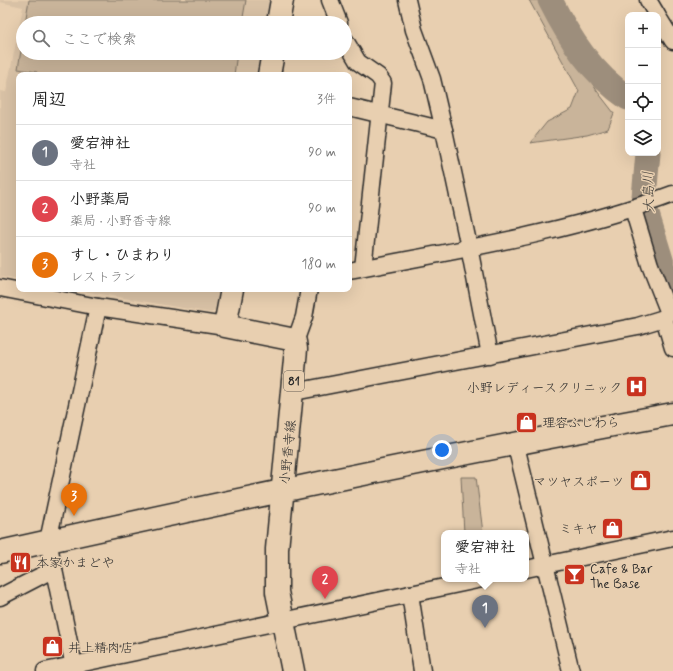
<!DOCTYPE html>
<html lang="ja">
<head>
<meta charset="utf-8">
<style>
  body { margin:0; font-family:Mynerve,"Klee One",sans-serif; background:#f6f6f6; color:#222 }
  .controls { position:absolute; right:12px; top:12px; display:grid; overflow:hidden; border-radius:8px; box-shadow:0 4px 16px #0002 }
  .controls button { width:36px; height:36px; display:grid; place-items:center; padding:0; border:0; border-bottom:1px solid #e0e0e0; background:#fff; color:#222; font:20px sans-serif }
  .you { position:absolute; left:442px; top:450px; width:14px; height:14px; margin:-10px; border:3px solid #fff; border-radius:50%; background:#1a73e8; box-shadow:0 0 0 6px #1a73e833 }
  .badge { display:grid; place-items:center; width:26px; height:26px; border-radius:50%; background:#1a73e8; color:#fff; font-size:13px; font-weight:700 }
  .pin { position:absolute; translate:-50% -33px; filter:drop-shadow(0 1px 2px #0008) }
  .pin::after { content:''; position:absolute; top:21px; width:14px; height:12px; background:inherit; clip-path:polygon(0 0,100% 0,50% 100%) }
  .popup { position:absolute; left:441px; top:530px; width:88px; height:52px; box-sizing:border-box; display:grid; place-content:center; border-radius:8px; background:#fff; filter:drop-shadow(0 1px 3px #0005); font-size:13px; white-space:nowrap; color:#767676 }
  .popup b { font-size:15px; color:#222 }
  .popup::after { content:''; position:absolute; left:50%; top:100%; margin-left:-8px; border:8px solid transparent; border-top-color:#fff }
  .list { margin:0; padding:0; list-style:none }
  h2 { display:flex; justify-content:space-between; align-items:center; height:52px; margin:0; padding:0 16px; font-size:17px }
  h2 small { font-size:13px; font-weight:400; color:#767676 }
  .list li { display:grid; grid-template-columns:26px 1fr auto; gap:12px; align-items:center; box-sizing:border-box; height:56px; padding:0 16px; border-top:1px solid #e0e0e0 }
  .list b { display:block; font-size:15px; white-space:nowrap }
  .list p { margin:0; font-size:13px; white-space:nowrap; color:#767676 }
  .list em { font-size:13px; font-style:normal; color:#767676 }
  .icon { flex:none; width:22px; height:22px; fill:none; stroke:currentColor; stroke-width:2; stroke-linecap:round; stroke-linejoin:round }
  .map { position:relative; flex:none; width:673px; height:671px; overflow:hidden }
  .search { position:absolute; background:#fff; box-shadow:0 4px 16px #0002; left:16px; top:16px; width:336px; height:44px; display:flex; align-items:center; gap:10px; box-sizing:border-box; padding:0 14px; border-radius:22px; color:#767676; font-size:15px }
  .panel { position:absolute; background:#fff; box-shadow:0 4px 16px #0002; left:16px; top:72px; width:336px; height:220px; border-radius:8px }
  .map>svg:first-child { display:block }
</style>
</head>
<body>
<div class="map">
<svg width="673" height="671" viewBox="0 0 673 671">
  <rect width="100%" height="100%" fill="#e8cfb0"/>
  <filter id="ink" filterUnits="userSpaceOnUse"><feTurbulence type="fractalNoise" baseFrequency=".025" numOctaves="2"/><feDisplacementMap in="SourceGraphic" scale="8" xChannelSelector="R" yChannelSelector="G"/><feConvolveMatrix kernelMatrix="1 2 1 2 8 2 1 2 1" color-interpolation-filters="sRGB"/></filter>
  <g filter="url(#ink)">
    <!-- built -->
    <g fill="#d8c1a5">
      <polygon points="0,0 275,0 271,23 23,23 23,53 267,53 263,75 19,75 19,280 0,277 0,91 6,92 23,7 0,2"/>
      <polygon points="72,289 226,289 224,305 211,313"/>
    </g>
    <!-- green -->
    <g fill="#c9b49a" stroke="#7a7062">
      <polygon points="29,0 246,0 242,23 25,23"/>
      <polygon points="529,0 541,0 597,91 614,113 608,129 587,135 530,143 547,122 572,109 579,91"/>
      <polygon points="23,38 23,53 237,53 234,75 36,75 37,72 18,69"/>
      <polygon points="461,477 476,477 483,533 464,533"/>
    </g>
    <g fill="none" stroke-linecap="round" stroke-linejoin="round">
      <!-- river -->
      <g stroke="#9d8e7b" stroke-width="25">
        <path d="M550,0C569,38 592,74 628,98"/>
        <polyline points="648,153 644,197 646,211 673,299"/>
      </g>
      <defs>
        <g id="street">
          <polyline points="330,0 339,23"/>
          <polyline points="407,0 414,30 432,79 444,130"/>
          <polyline points="648,0 657,15"/>
          <polyline points="658,17 673,41"/>
          <polyline points="345,40 358,62 378,76 383,83 363,268"/>
          <polyline points="349,107 444,130 469,247 490,355"/>
          <polyline points="633,209 650,265 669,313"/>
          <path d="M349,271C457,250 569,233 673,194"/>
          <polyline points="0,288 98,307 225,326"/>
          <polyline points="664,318 673,348"/>
          <polyline points="295,342 304,317 309,289"/>
          <polyline points="294,392 638,326 664,318 673,309"/>
          <polyline points="515,442 571,671"/>
          <polyline points="526,569 673,538"/>
          <polyline points="410,594 422,671"/>
          <polyline points="0,597 54,569"/>
          <polyline points="45,671 482,579"/>
          <polyline points="75,671 48,541 98,307"/>
        </g>
        <path id="secondary" d="M0,552C224,502 448,455 673,414"/>
        <g id="primary">
          <polyline points="278,23 282,0"/>
          <polyline points="269,75 273,53"/>
          <polyline points="232,289 225,326 290,339 295,342 296,349 277,549 277,592 293,671"/>
        </g>
      </defs>
      <!-- street casing -->
      <use href="#street" stroke="#2b2b2b" stroke-width="19"/>
      <!-- secondary casing -->
      <use href="#secondary" stroke="#2b2b2b" stroke-width="25"/>
      <!-- primary casing -->
      <use href="#primary" stroke="#2b2b2b" stroke-width="25"/>
      <!-- street -->
      <use href="#street" stroke="#e8cfb0" stroke-width="16"/>
      <!-- secondary -->
      <use href="#secondary" stroke="#e8cfb0" stroke-width="22"/>
      <!-- primary -->
      <use href="#primary" stroke="#e8cfb0" stroke-width="22"/>
    </g>
  </g>
  <!-- icons -->
  <defs>
    <symbol id="hospital-square" viewBox="-11 -11 22 22"><rect x="-9" y="-9" width="18" height="18" rx="4" fill="#c8321e" stroke="#e8cfb0"/><path d="M-5-5h3v3.5h4V-5h3V5h-3V1.5h-4V5h-3Z" fill="#fff"/></symbol>
    <symbol id="shop-square" viewBox="-11 -11 22 22"><rect x="-9" y="-9" width="18" height="18" rx="4" fill="#c8321e" stroke="#e8cfb0"/><path d="M-5-2.5h2.3a2.7 3.5 0 0 1 5.4 0H5L5.5 6h-11ZM-1.5-2.5h3a1.5 2.3 0 0 0-3 0Z" fill="#fff"/></symbol>
    <symbol id="restaurant-square" viewBox="-11 -11 22 22"><rect x="-9" y="-9" width="18" height="18" rx="4" fill="#c8321e" stroke="#e8cfb0"/><path d="M-5-6h1v4h1v-4h1v4h1v-4h1v5L-1.5 .5V6h-2V.5L-5-1ZM5-6V6H3V1.5H1.5Q1.5-4 5-6Z" fill="#fff"/></symbol>
    <symbol id="bar-square" viewBox="-11 -11 22 22"><rect x="-9" y="-9" width="18" height="18" rx="4" fill="#c8321e" stroke="#e8cfb0"/><path d="M-6-5H6L.8 .8V4.5H3.5V6h-7V4.5H-.8V.8Z" fill="#fff"/></symbol>
  </defs>
  <g fill-rule="evenodd">
    <use href="#hospital-square" x="624" y="374" width="25" height="25"/>
    <use href="#shop-square" x="514" y="410" width="25" height="25"/>
    <use href="#shop-square" x="628" y="468" width="25" height="25"/>
    <use href="#shop-square" x="600" y="516" width="25" height="25"/>
    <use href="#restaurant-square" x="8" y="550" width="25" height="25"/>
    <use href="#bar-square" x="562" y="562" width="25" height="25"/>
    <use href="#shop-square" x="40" y="634" width="25" height="25"/>
  </g>
  <g text-anchor="middle" stroke-width="3" stroke-linejoin="round" paint-order="stroke">
    <!-- shield labels -->
    <rect fill="#e8cfb0" stroke="#645c53" stroke-width="1" x="284" y="371" width="20" height="20" rx="3"/>
    <g font-size="12" font-weight="bold" fill="#2b2b2b">
      <text x="294" y="385">81</text>
    </g>
    <!-- poi labels -->
    <g font-size="13" fill="#2b2b2b" stroke="#e8cfb0" text-anchor="start">
      <text x="622" y="392" text-anchor="end">小野レディースクリニック</text>
      <text x="542" y="427">理容ふじわら</text>
      <text x="624" y="486" text-anchor="end">マツヤスポーツ</text>
      <text x="598" y="533" text-anchor="end">ミキヤ</text>
      <text x="36" y="567">本家かまどや</text>
      <text x="590" y="573">Cafe &amp; Bar<tspan x="590" dy="15">The Base</tspan></text>
      <text x="68" y="652">井上精肉店</text>
    </g>
    <!-- street labels -->
    <g font-size="13" fill="#2b2b2b" stroke="#e8cfb0">
      <text transform="translate(287 452) rotate(-84)" y="5">小野香寺線</text>
    </g>
    <!-- water labels -->
    <g font-size="14" font-style="italic" fill="#423f3b" stroke="#e8cfb0">
      <text transform="translate(648 192) rotate(-92)" y="5">大島川</text>
    </g>
  </g>
</svg>
<div class="controls">
<button>+</button>
<button>−</button>
<button><svg class="icon" aria-label="locate" viewBox="0 0 24 24"><circle cx="12" cy="12" r="6"/><path d="M12 2v4M12 18v4M2 12h4M18 12h4"/></svg></button>
<button><svg class="icon" aria-label="layers" viewBox="0 0 24 24"><path d="M12 4l9 5-9 5-9-5zM3 14l9 5 9-5"/></svg></button>
</div>
<div class="you"></div>
<div class="pin badge" style="left:485px;top:628px;background:#6b7280">1</div>
<div class="popup"><b>愛宕神社</b>寺社</div>
<div class="pin badge" style="left:325px;top:599px;background:#e0444e">2</div>
<div class="pin badge" style="left:74px;top:516px;background:#e8710a">3</div>
<div class="search"><svg class="icon" aria-label="search" viewBox="0 0 24 24"><circle cx="10" cy="10" r="6"/><path d="M15 15l6 6"/></svg>ここで検索</div>
<section class="panel">
<h2>周辺<small>3件</small></h2>
<ul class="list">
<li><span class="badge" style="background:#6b7280">1</span><div><b>愛宕神社</b><p>寺社</p></div><em>90 m</em></li>
<li><span class="badge" style="background:#e0444e">2</span><div><b>小野薬局</b><p>薬局 · 小野香寺線</p></div><em>90 m</em></li>
<li><span class="badge" style="background:#e8710a">3</span><div><b>すし・ひまわり</b><p>レストラン</p></div><em>180 m</em></li>
</ul>
</section>
</div>
</body>
</html>
